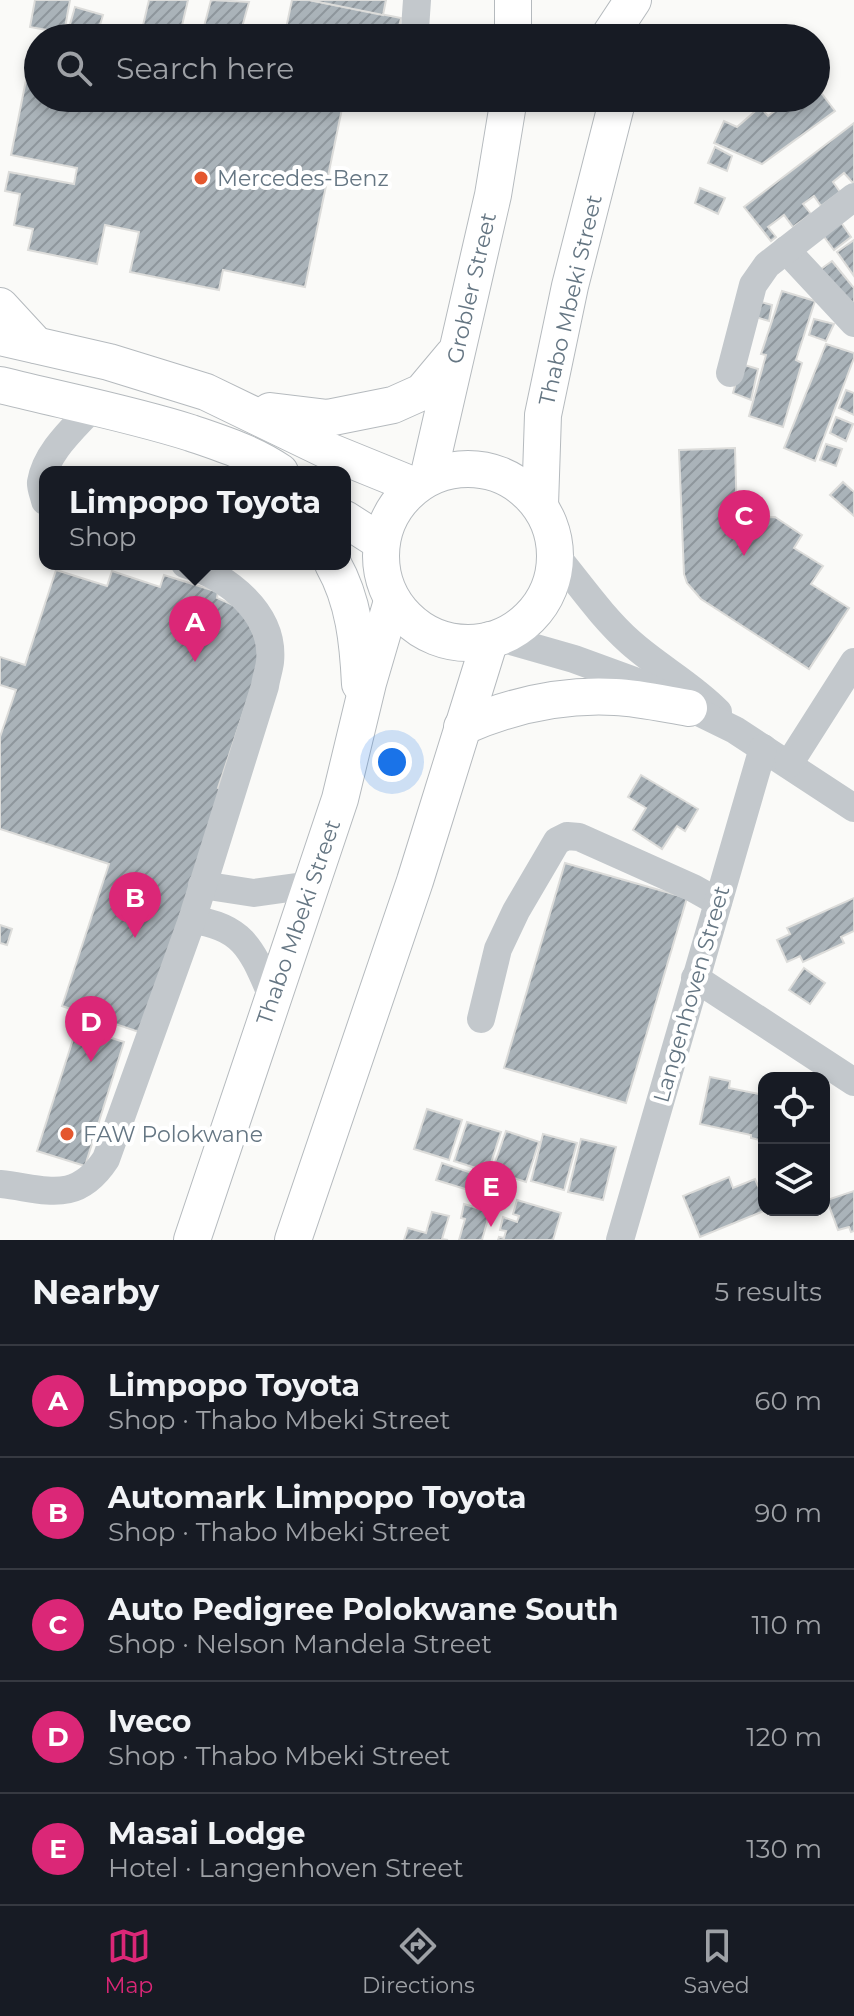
<!DOCTYPE html>
<html lang="en">
<head>
<meta charset="utf-8">
<style>
  body { margin:0; font-family:Montserrat,sans-serif; background:#242831; color:#f1f3f6 }
  .controls { position:absolute; right:24px; bottom:24px; display:grid; overflow:hidden; border-radius:16px; box-shadow:0 4px 12px #0003 }
  .controls button { width:72px; height:72px; display:grid; place-items:center; padding:0; border:0; border-bottom:2px solid #363941; background:#171b24; color:#f1f3f6; font:40px sans-serif }
  .you { position:absolute; left:392px; top:762px; width:28px; height:28px; margin:-20px; border:6px solid #fff; border-radius:50%; background:#1a73e8; box-shadow:0 0 0 12px #1a73e833 }
  .badge { display:grid; place-items:center; width:52px; height:52px; border-radius:50%; background:#db2777; color:#fff; font-size:26px; font-weight:700 }
  .pin { position:absolute; translate:-50% -66px; filter:drop-shadow(0 2px 4px #0008) }
  .pin::after { content:''; position:absolute; top:42px; width:28px; height:24px; background:inherit; clip-path:polygon(0 0,100% 0,50% 100%) }
  .popup { position:absolute; left:39px; top:466px; width:312px; height:104px; box-sizing:border-box; display:grid; place-content:center; border-radius:16px; background:#171b24; filter:drop-shadow(0 2px 6px #0005); font-size:26px; white-space:nowrap; color:#9ea1a6 }
  .popup b { font-size:30px; color:#f1f3f6 }
  .popup::after { content:''; position:absolute; left:50%; top:100%; margin-left:-16px; border:16px solid transparent; border-top-color:#171b24 }
  .list { margin:0; padding:0; list-style:none }
  h2 { display:flex; justify-content:space-between; align-items:center; height:104px; margin:0; padding:0 32px; font-size:34px }
  h2 small { font-size:26px; font-weight:400; color:#9ea1a6 }
  .list li { display:grid; grid-template-columns:52px 1fr auto; gap:24px; align-items:center; box-sizing:border-box; height:112px; padding:0 32px; border-top:2px solid #363941 }
  .list b { display:block; font-size:30px; white-space:nowrap }
  .list p { margin:0; font-size:26px; white-space:nowrap; color:#9ea1a6 }
  .list em { font-size:26px; font-style:normal; color:#9ea1a6 }
  .icon { flex:none; width:44px; height:44px; fill:none; stroke:currentColor; stroke-width:2; stroke-linecap:round; stroke-linejoin:round }
  .map { position:relative; flex:none; width:854px; height:1240px; overflow:hidden }
  .search { position:absolute; background:#171b24; box-shadow:0 4px 12px #0003; left:24px; right:24px; top:24px; height:88px; display:flex; align-items:center; gap:20px; box-sizing:border-box; padding:0 28px; border-radius:44px; color:#9ea1a6; font-size:30px }
  .sheet { height:664px; background:#171b24 }
  nav { display:flex; justify-content:space-around; align-items:center; box-sizing:border-box; height:112px; border-top:2px solid #363941; background:#171b24; font-size:22px; color:#9ea1a6 }
  nav a { display:grid; justify-items:center; gap:4px }
  nav .on { color:#db2777 }
  .map>svg:first-child { display:block }
</style>
</head>
<body>
<div class="map">
<svg width="854" height="1240" viewBox="0 0 854 1240">
  <defs>
    <pattern id="building-hatch" width="6" height="6" patternUnits="userSpaceOnUse" patternTransform="scale(2)"><rect width="6" height="6" fill="#aab3b9"/><path d="M-1 1l2-2M0 6l6-6M5 7l2-2" fill="none" stroke="#8e969c"/></pattern>
  </defs>
  <rect width="100%" height="100%" fill="#fafaf8"/>
  <!-- building -->
  <g fill="url(#building-hatch)" stroke="#dcdcda" stroke-width="2">
    <polygon points="35,0 70,0 64,33 30,27"/>
    <polygon points="149,0 188,0 179,38 140,38"/>
    <polygon points="211,0 249,2 239,38 201,38"/>
    <polygon points="292,0 309,0 401,18 397,38 284,38"/>
    <polygon points="309,0 386,0 383,15"/>
    <polygon points="75,7 103,15 96,38 66,38"/>
    <polygon points="31,55 38,56 38,98 385,98 383,107 344,99 305,287 223,270 219,290 130,272 139,232 105,225 97,264 28,250 33,229 14,225 20,194 5,191 9,172 74,184 77,168 11,155"/>
    <polygon points="816,86 835,111 762,164 714,143 724,121 737,127 760,107 768,116 793,98 816,98"/>
    <polygon points="854,123 854,184 844,173 833,182 840,192 821,206 814,196 803,204 811,214 793,227 784,215 768,227 776,237 771,241 744,207"/>
    <polygon points="715,147 732,156 727,171 708,163"/>
    <polygon points="700,188 725,198 718,214 695,203"/>
    <polygon points="840,221 851,237 834,250 822,234"/>
    <polygon points="854,240 854,276 837,252"/>
    <polygon points="832,261 854,288 854,313 817,272"/>
    <polygon points="782,291 815,301 796,360 802,363 783,427 749,416 766,355 761,354"/>
    <polygon points="757,301 772,305 769,321 752,316"/>
    <polygon points="814,319 834,324 826,341 809,335"/>
    <polygon points="826,344 854,353 854,358 815,461 784,448"/>
    <polygon points="741,364 758,369 751,400 733,393"/>
    <polygon points="846,390 854,393 854,415 839,408"/>
    <polygon points="836,417 853,424 846,441 830,433"/>
    <polygon points="826,444 842,449 836,466 820,460"/>
    <polygon points="735,448 737,519 775,517 802,535 794,548 823,566 811,584 849,608 809,669 701,599 687,583 684,574 679,450"/>
    <polygon points="843,482 854,492 854,516 830,495"/>
    <polygon points="56,570 107,586 112,571 160,587 164,575 218,592 217,598 242,609 263,654 218,788 223,790 142,1033 62,1006 109,864 0,829 0,737 16,690 0,685 0,657 25,665"/>
    <polygon points="641,775 698,809 685,831 677,826 662,849 633,830 646,808 628,797"/>
    <polygon points="565,863 687,898 626,1103 504,1068"/>
    <polygon points="854,898 854,931 841,937 844,943 803,962 800,956 787,962 777,940 790,934 787,928"/>
    <polygon points="0,925 12,929 7,945 0,943"/>
    <polygon points="804,968 825,983 810,1004 789,990"/>
    <polygon points="77,1027 124,1042 85,1166 37,1151"/>
    <polygon points="710,1077 730,1081 729,1088 764,1095 764,1141 751,1138 751,1135 700,1124"/>
    <polygon points="427,1109 462,1120 449,1160 414,1149"/>
    <polygon points="467,1122 501,1132 488,1172 454,1161"/>
    <polygon points="506,1131 539,1142 526,1182 492,1171"/>
    <polygon points="543,1134 577,1143 564,1190 531,1181"/>
    <polygon points="581,1139 616,1147 603,1200 568,1192"/>
    <polygon points="442,1163 481,1176 475,1192 436,1180"/>
    <polygon points="729,1177 733,1188 755,1179 759,1188 764,1185 766,1210 700,1237 683,1196"/>
    <polygon points="854,1191 854,1231 851,1232 849,1227 838,1230 827,1200"/>
    <polygon points="517,1200 561,1213 553,1240 498,1240 499,1237 504,1238 506,1231 500,1230 503,1217 517,1222 519,1216 513,1214"/>
    <polygon points="464,1204 490,1212 482,1240 459,1240 465,1219 461,1218"/>
    <polygon points="432,1212 449,1216 442,1239 448,1240 404,1240 408,1228 426,1233"/>
  </g>
  <g fill="none" stroke-linecap="round" stroke-linejoin="round">
    <defs>
      <g id="major">
        <polyline points="513,38 513,0"/>
        <polyline points="608,38 633,0"/>
        <polyline points="0,306 36,345"/>
        <polyline points="0,337 109,362 206,392 324,449 415,486"/>
        <path d="M0,385C64,401 128,413 191,433C223,444 252,453 280,472"/>
        <polyline points="270,411 328,418 393,405 422,392 453,355"/>
        <circle cx="468" cy="556" r="87"/>
        <polyline points="428,478 493,195 509,98"/>
        <polyline points="540,505 543,415 570,286 618,98"/>
        <polyline points="345,519 381,542"/>
        <path d="M333,564C354,601 358,643 360,684"/>
        <path d="M462,727C510,706 561,694 615,697C639,698 665,704 689,708"/>
        <polyline points="192,1240 340,799 368,683 392,601"/>
        <polyline points="293,1240 415,881 490,640"/>
      </g>
    </defs>
    <!-- major casing -->
    <use href="#major" stroke="#b5babe" stroke-width="38"/>
    <!-- minor -->
    <g stroke="#c3c8cc" stroke-width="28">
      <polyline points="417,0 415,29 418,38"/>
      <polyline points="786,250 854,323"/>
      <polyline points="730,373 753,285 767,265 854,197"/>
      <path d="M45,501C44,495 40,487 41,482C46,452 74,428 93,407"/>
      <path d="M557,557C581,586 602,617 630,642C659,668 692,685 718,712"/>
      <polyline points="497,637 574,659 637,682 735,730 854,808"/>
      <polyline points="789,764 854,662"/>
      <polyline points="202,885 254,893 311,885"/>
      <path d="M192,920C245,926 253,953 272,996"/>
      <polyline points="695,978 854,1082"/>
      <polyline points="481,1019 498,949 516,911 557,841 567,836 579,837 693,888 718,902"/>
      <path d="M0,1184C46,1189 76,1205 106,1159L192,920L265,686C266,678 269,670 270,662C275,613 227,576 185,564"/>
      <polyline points="620,1240 763,748"/>
    </g>
    <!-- major -->
    <use href="#major" stroke="#fff" stroke-width="36"/>
  </g>
  <!-- markers -->
  <g fill="#e4572e" stroke="#fff" stroke-width="3">
    <circle cx="201" cy="178" r="8"/>
    <circle cx="67" cy="1134" r="8"/>
  </g>
  <g text-anchor="middle" stroke-width="8" stroke-linejoin="round" paint-order="stroke">
    <!-- poi labels -->
    <g font-size="22" fill="#657683" stroke="#fff" text-anchor="start">
      <text x="217" y="186">Mercedes-Benz</text>
      <text x="83" y="1142">FAW Polokwane</text>
    </g>
    <!-- street labels -->
    <g font-size="22" fill="#657683" stroke="#fff">
      <text transform="translate(471 288) rotate(-77)" y="8">Grobler Street</text>
      <text transform="translate(570 300) rotate(-77)" y="8">Thabo Mbeki Street</text>
      <text transform="translate(298 922) rotate(-71)" y="8">Thabo Mbeki Street</text>
      <text transform="translate(691 994) rotate(-74)" y="8">Langenhoven Street</text>
    </g>
  </g>
</svg>
<div class="controls">
<button><svg class="icon" aria-label="locate" viewBox="0 0 24 24"><circle cx="12" cy="12" r="6"/><path d="M12 2v4M12 18v4M2 12h4M18 12h4"/></svg></button>
<button><svg class="icon" aria-label="layers" viewBox="0 0 24 24"><path d="M12 4l9 5-9 5-9-5zM3 14l9 5 9-5"/></svg></button>
</div>
<div class="you"></div>
<div class="pin badge" style="left:195px;top:662px">A</div>
<div class="popup"><b>Limpopo Toyota</b>Shop</div>
<div class="pin badge" style="left:135px;top:938px">B</div>
<div class="pin badge" style="left:744px;top:556px">C</div>
<div class="pin badge" style="left:91px;top:1062px">D</div>
<div class="pin badge" style="left:491px;top:1227px">E</div>
<div class="search"><svg class="icon" aria-label="search" viewBox="0 0 24 24"><circle cx="10" cy="10" r="6"/><path d="M15 15l6 6"/></svg>Search here</div>
</div>
<section class="sheet">
<h2>Nearby<small>5 results</small></h2>
<ul class="list">
<li><span class="badge">A</span><div><b>Limpopo Toyota</b><p>Shop · Thabo Mbeki Street</p></div><em>60 m</em></li>
<li><span class="badge">B</span><div><b>Automark Limpopo Toyota</b><p>Shop · Thabo Mbeki Street</p></div><em>90 m</em></li>
<li><span class="badge">C</span><div><b>Auto Pedigree Polokwane South</b><p>Shop · Nelson Mandela Street</p></div><em>110 m</em></li>
<li><span class="badge">D</span><div><b>Iveco</b><p>Shop · Thabo Mbeki Street</p></div><em>120 m</em></li>
<li><span class="badge">E</span><div><b>Masai Lodge</b><p>Hotel · Langenhoven Street</p></div><em>130 m</em></li>
</ul>
</section>
<nav>
<a class="on"><svg class="icon" aria-label="map" viewBox="0 0 24 24"><path d="M3 6l6-2 6 2 6-2v14l-6 2-6-2-6 2zM9 4v14M15 6v14"/></svg>Map</a>
<a><svg class="icon" aria-label="directions" viewBox="0 0 24 24"><path d="M12 3l9 9-9 9-9-9zM9 14v-3h6M13 9l2 2-2 2"/></svg>Directions</a>
<a><svg class="icon" aria-label="saved" viewBox="0 0 24 24"><path d="M7 4h10v16l-5-4-5 4z"/></svg>Saved</a>
</nav>
</body>
</html>
